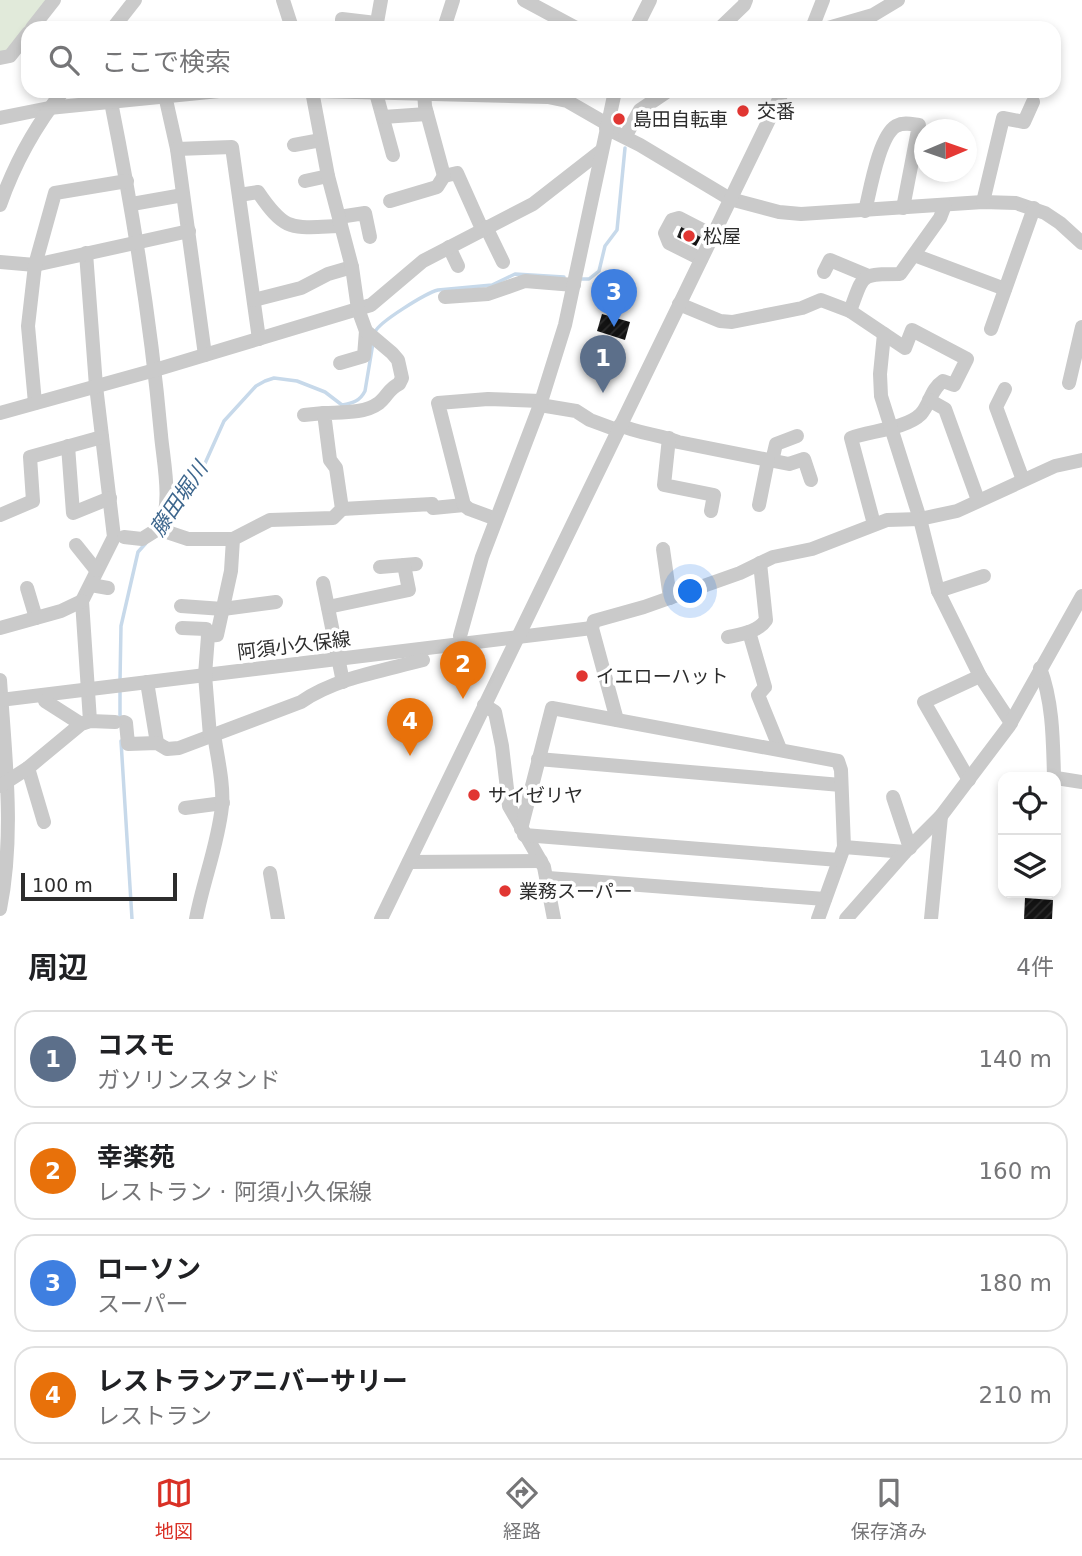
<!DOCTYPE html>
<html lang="ja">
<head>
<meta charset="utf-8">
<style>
  body { margin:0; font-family:"DejaVu Sans","Noto Sans JP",sans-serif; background:#f6f6f6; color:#202124 }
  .controls { position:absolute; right:21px; bottom:21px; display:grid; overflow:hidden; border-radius:14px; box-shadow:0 4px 10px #0003 }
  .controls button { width:63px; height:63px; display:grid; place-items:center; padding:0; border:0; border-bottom:2px solid #e0e0e0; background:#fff; color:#202124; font:35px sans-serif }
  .compass { position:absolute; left:914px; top:119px; width:63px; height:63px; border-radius:50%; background:#fff; box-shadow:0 4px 10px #0003; rotate:88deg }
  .scale { position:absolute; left:21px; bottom:18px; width:156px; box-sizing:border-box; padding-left:7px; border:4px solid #2d2d2d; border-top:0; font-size:19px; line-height:24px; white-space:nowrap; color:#2d2d2d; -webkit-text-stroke:5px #fff; paint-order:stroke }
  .you { position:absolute; left:691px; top:592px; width:24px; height:24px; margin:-18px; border:5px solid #fff; border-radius:50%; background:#1a73e8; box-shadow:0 0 0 10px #1a73e833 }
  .badge { display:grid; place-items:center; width:46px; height:46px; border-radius:50%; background:#d93025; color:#fff; font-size:23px; font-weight:700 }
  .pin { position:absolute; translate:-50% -58px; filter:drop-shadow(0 2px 4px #0008) }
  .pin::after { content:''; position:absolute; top:37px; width:24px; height:21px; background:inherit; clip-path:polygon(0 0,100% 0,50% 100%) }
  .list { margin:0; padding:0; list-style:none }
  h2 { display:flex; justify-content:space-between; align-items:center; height:91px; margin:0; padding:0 28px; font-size:30px }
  h2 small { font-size:23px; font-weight:400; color:#757577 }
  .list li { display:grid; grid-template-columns:46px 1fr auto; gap:21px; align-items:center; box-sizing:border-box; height:98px; margin:0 14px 14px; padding:0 14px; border:2px solid #e0e0e0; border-radius:21px }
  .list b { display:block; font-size:26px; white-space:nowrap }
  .list p { margin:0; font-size:23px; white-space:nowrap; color:#757577 }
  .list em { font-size:23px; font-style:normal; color:#757577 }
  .icon { flex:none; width:38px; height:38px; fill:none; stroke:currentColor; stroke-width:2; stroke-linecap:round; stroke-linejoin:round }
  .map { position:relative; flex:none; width:1082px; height:919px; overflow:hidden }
  .search { position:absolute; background:#fff; box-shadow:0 4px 10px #0003; left:21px; right:21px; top:21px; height:77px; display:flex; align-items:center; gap:18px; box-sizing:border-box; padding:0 24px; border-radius:21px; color:#757577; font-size:26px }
  .sheet { height:539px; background:#fff }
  nav { display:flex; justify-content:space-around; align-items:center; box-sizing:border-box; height:98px; border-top:2px solid #e0e0e0; background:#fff; font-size:19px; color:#757577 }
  nav a { display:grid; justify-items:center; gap:4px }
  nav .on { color:#d93025 }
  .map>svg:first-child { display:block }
</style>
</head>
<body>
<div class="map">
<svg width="1082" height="919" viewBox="0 0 1082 919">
  <defs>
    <pattern id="building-hatch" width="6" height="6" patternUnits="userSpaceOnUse" patternTransform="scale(1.75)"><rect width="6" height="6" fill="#141414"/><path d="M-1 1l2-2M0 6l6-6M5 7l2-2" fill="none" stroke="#2e2e2e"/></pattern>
  </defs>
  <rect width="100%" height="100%" fill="#fff"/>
  <!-- green -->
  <polygon fill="#e1eada" points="0,0 54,0 0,58"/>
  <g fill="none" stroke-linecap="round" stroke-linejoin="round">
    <!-- stream -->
    <g stroke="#c7d9ea" stroke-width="3.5">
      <polyline points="578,279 589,279 599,271 605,246 617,230 625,148"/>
      <path d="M375,332C379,322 426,293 438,290L492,285L515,274L564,277"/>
      <path d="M171,511L177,500L198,479L224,421L256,386L265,381L274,378L297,381L325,392L342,405C353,403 360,401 365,391L373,343"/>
      <polyline points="120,681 121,626 138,552 146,543"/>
      <polyline points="120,719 120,688"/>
      <polyline points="121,741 132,919"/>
    </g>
  </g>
  <!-- building -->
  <g fill="url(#building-hatch)">
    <polygon points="682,225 702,235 696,246 677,237"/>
    <polygon points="602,314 630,322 625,340 597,331"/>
    <polygon points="1025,898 1053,900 1052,919 1024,919"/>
  </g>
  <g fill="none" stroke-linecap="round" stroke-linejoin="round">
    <!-- minor -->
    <g stroke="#cacaca" stroke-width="14">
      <polyline points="283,0 292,28"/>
      <polyline points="524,0 576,28"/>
      <polyline points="32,28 54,0"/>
      <polyline points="113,28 135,0"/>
      <polyline points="342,28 342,19 376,23"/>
      <polyline points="376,28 381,0"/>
      <polyline points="444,28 453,0"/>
      <polyline points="636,28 650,0"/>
      <polyline points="720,28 744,5 746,0"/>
      <polyline points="812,28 823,0"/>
      <polyline points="828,28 873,15 898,0"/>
      <polyline points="0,58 10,56 28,33"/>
      <polyline points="164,91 177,149 205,355"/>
      <polyline points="233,91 298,91"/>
      <polyline points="318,91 548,97 567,101 607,124"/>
      <polyline points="424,91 425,106 444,176 457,173 482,229"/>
      <polyline points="376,93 393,155"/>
      <path d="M111,102C133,212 151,322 161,435C163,460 174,508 158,529"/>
      <polyline points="383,117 427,114"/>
      <polyline points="0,118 49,108 219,91"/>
      <polyline points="606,128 640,145 730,199 779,212 801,214 983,202 1016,203 1045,213 1060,223 1082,243"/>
      <polyline points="625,137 640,110 668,91"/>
      <polyline points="294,145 321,140"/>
      <polyline points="177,149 232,147 259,339"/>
      <polyline points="305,181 328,176"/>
      <path d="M239,195L258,192C287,235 293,227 341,226"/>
      <polyline points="390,201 437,187 444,176"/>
      <polyline points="983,202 1003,118 1024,122 1033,102"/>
      <polyline points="132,204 183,195"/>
      <path d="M0,205C14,165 36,125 63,91"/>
      <path d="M865,211C870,191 879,136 896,126C904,122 911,124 919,125L903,208"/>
      <polyline points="339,217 365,213 370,237"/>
      <polyline points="486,227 503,262"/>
      <polyline points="449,247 458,266"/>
      <polyline points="86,253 96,386 114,537 82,601 90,721"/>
      <polyline points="914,255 1005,289"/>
      <polyline points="701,259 669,243 665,233 672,220 679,218 712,235"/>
      <polyline points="0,262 35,265 189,231"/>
      <polyline points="824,272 830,260 866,275"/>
      <polyline points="445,297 488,294 525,281 574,285"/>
      <polyline points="254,300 301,288 328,274 352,267"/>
      <path d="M679,304L720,321L732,322L802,308L821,300L850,311C864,274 859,274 900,274L940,218L945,205"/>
      <path d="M850,311L905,348L912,330L967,359L954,385L943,381C931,389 930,404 921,414C906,429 869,431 851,438L874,524"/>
      <polyline points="991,329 1034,208"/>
      <polyline points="884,334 880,374 881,396 920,519 938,591 980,676 1011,723"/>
      <polyline points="340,363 364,356 366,331"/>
      <polyline points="1069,383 1082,327"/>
      <polyline points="1005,389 996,407 1023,480"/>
      <polyline points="929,400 945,409 978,500"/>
      <polyline points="35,403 28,326 35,265 55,193 127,181"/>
      <polyline points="540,405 576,411 590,420 617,430"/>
      <polyline points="0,413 155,370 371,305 423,261 533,204 601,151"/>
      <polyline points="304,415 324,413"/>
      <path d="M620,425C639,434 659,434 678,442L789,464L804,459L811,480"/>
      <polyline points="669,438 664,485 714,495 711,511"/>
      <polyline points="68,446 73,513 110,498"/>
      <polyline points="772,461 776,444 797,436"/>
      <polyline points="759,505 768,460"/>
      <polyline points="342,509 432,504 433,508 464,505"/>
      <polyline points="0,515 33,501 30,457 102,437"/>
      <polyline points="496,519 469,509 464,505 438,403 488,399 541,401"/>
      <polyline points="124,537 142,539 158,529 188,539 233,539"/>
      <polyline points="76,545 96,570"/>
      <polyline points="663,549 670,598"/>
      <polyline points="380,567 416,564"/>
      <polyline points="323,583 343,682"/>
      <polyline points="91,585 108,588"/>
      <polyline points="27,588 36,618"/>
      <polyline points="938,591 984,576"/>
      <polyline points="181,606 223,609 276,602"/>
      <polyline points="328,607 409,590 404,565"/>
      <polyline points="0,628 61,611 82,601"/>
      <polyline points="182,628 206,629 208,636"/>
      <polyline points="749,632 765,687 758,695 780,749"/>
      <polyline points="460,636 482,557 540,405 565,325 615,91"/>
      <path d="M728,637C742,634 758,632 766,620L760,563"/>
      <path d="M1040,668C1053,702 1053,741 1054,777"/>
      <path d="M0,680C5,756 15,834 0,909"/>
      <polyline points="147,682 157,743"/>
      <polyline points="0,700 592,628"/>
      <polyline points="45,701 81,724"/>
      <polyline points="484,705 495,712 502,746 509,806 544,867 554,919"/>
      <polyline points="617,720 592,628 594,621 644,607 740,573 773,557 812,549 887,520 920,519 957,511 1055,466 1082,460"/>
      <path d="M124,722L126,723L128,744L157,743L167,749L179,748L301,702C336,678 382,671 423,660"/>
      <path d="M210,736L205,675L208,636L217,635L231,571L233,539L270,520L333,518L342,509L336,468L330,460L324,413C341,412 364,414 379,403C387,397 389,388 399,384L402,378L398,360L392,353L366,331L358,309L352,267L328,176L312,91"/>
      <polyline points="538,759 841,785"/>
      <polyline points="28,768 44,822"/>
      <polyline points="1056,778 1082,782"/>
      <polyline points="969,780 924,702 980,676"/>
      <polyline points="0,786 28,768 81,724 90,721 115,722"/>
      <polyline points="893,797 910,848"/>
      <polyline points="185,808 223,803"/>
      <polyline points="521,829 552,708 838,761 841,770 844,847 818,919"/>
      <polyline points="524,835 839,860"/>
      <polyline points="844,847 905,852"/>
      <polyline points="409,862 541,861"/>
      <polyline points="270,873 278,919"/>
      <polyline points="548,878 825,899"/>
      <path d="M196,919C203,881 218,845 222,806C224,783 217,756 214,734"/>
      <polyline points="381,919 783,91"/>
      <polyline points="846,919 905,852 941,816 1009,726 1082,596"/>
      <polyline points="931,919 941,816"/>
    </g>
  </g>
  <!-- markers -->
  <g fill="#e13632" stroke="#fff" stroke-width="2.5">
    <circle cx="743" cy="111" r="7"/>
    <circle cx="619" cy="119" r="7"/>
    <circle cx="689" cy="236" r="7"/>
    <circle cx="582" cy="676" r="7"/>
    <circle cx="474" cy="795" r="7"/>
    <circle cx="505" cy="891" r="7"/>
  </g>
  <g text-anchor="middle" stroke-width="7" stroke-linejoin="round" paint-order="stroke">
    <!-- poi labels -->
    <g font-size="19" fill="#2d2d2d" stroke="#fff" text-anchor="start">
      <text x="757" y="118">交番</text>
      <text x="633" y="126">島田自転車</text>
      <text x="703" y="243">松屋</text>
      <text x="596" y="683">イエローハット</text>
      <text x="488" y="802">サイゼリヤ</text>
      <text x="519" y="898">業務スーパー</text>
    </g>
    <!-- street labels -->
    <g font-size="19" fill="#2d2d2d" stroke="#fff">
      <text transform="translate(294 645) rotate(-7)" y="7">阿須小久保線</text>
    </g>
    <!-- water labels -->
    <g font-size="21" font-style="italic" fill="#3d668d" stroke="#fff">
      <text transform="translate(179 499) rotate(-56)" y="7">藤田堀川</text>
    </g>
  </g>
</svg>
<div class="controls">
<button><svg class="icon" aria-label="locate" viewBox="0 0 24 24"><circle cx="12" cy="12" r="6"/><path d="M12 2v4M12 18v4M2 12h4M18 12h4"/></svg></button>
<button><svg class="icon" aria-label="layers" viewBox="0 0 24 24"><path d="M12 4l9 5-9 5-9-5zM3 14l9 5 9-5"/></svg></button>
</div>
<svg class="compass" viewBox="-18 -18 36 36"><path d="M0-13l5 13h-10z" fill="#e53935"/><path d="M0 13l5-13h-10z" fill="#757577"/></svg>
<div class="scale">100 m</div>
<div class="you"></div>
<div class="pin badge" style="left:603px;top:393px;background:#5c6f8a">1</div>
<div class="pin badge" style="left:463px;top:699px;background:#e8710a">2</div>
<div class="pin badge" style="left:614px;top:327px;background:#3f7fe0">3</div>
<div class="pin badge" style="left:410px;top:756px;background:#e8710a">4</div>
<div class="search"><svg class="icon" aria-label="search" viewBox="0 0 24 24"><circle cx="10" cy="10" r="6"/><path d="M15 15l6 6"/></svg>ここで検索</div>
</div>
<section class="sheet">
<h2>周辺<small>4件</small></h2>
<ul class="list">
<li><span class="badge" style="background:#5c6f8a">1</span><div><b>コスモ</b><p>ガソリンスタンド</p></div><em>140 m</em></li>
<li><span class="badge" style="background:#e8710a">2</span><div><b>幸楽苑</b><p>レストラン · 阿須小久保線</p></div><em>160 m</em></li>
<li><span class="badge" style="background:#3f7fe0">3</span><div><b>ローソン</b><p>スーパー</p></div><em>180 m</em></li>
<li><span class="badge" style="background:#e8710a">4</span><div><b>レストランアニバーサリー</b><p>レストラン</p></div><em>210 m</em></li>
</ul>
</section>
<nav>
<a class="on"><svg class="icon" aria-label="map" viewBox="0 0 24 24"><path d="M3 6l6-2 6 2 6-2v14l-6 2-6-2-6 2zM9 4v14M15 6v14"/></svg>地図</a>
<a><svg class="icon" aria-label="directions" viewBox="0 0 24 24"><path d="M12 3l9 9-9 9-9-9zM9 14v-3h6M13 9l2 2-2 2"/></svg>経路</a>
<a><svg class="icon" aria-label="saved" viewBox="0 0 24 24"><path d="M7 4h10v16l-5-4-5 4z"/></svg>保存済み</a>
</nav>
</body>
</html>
